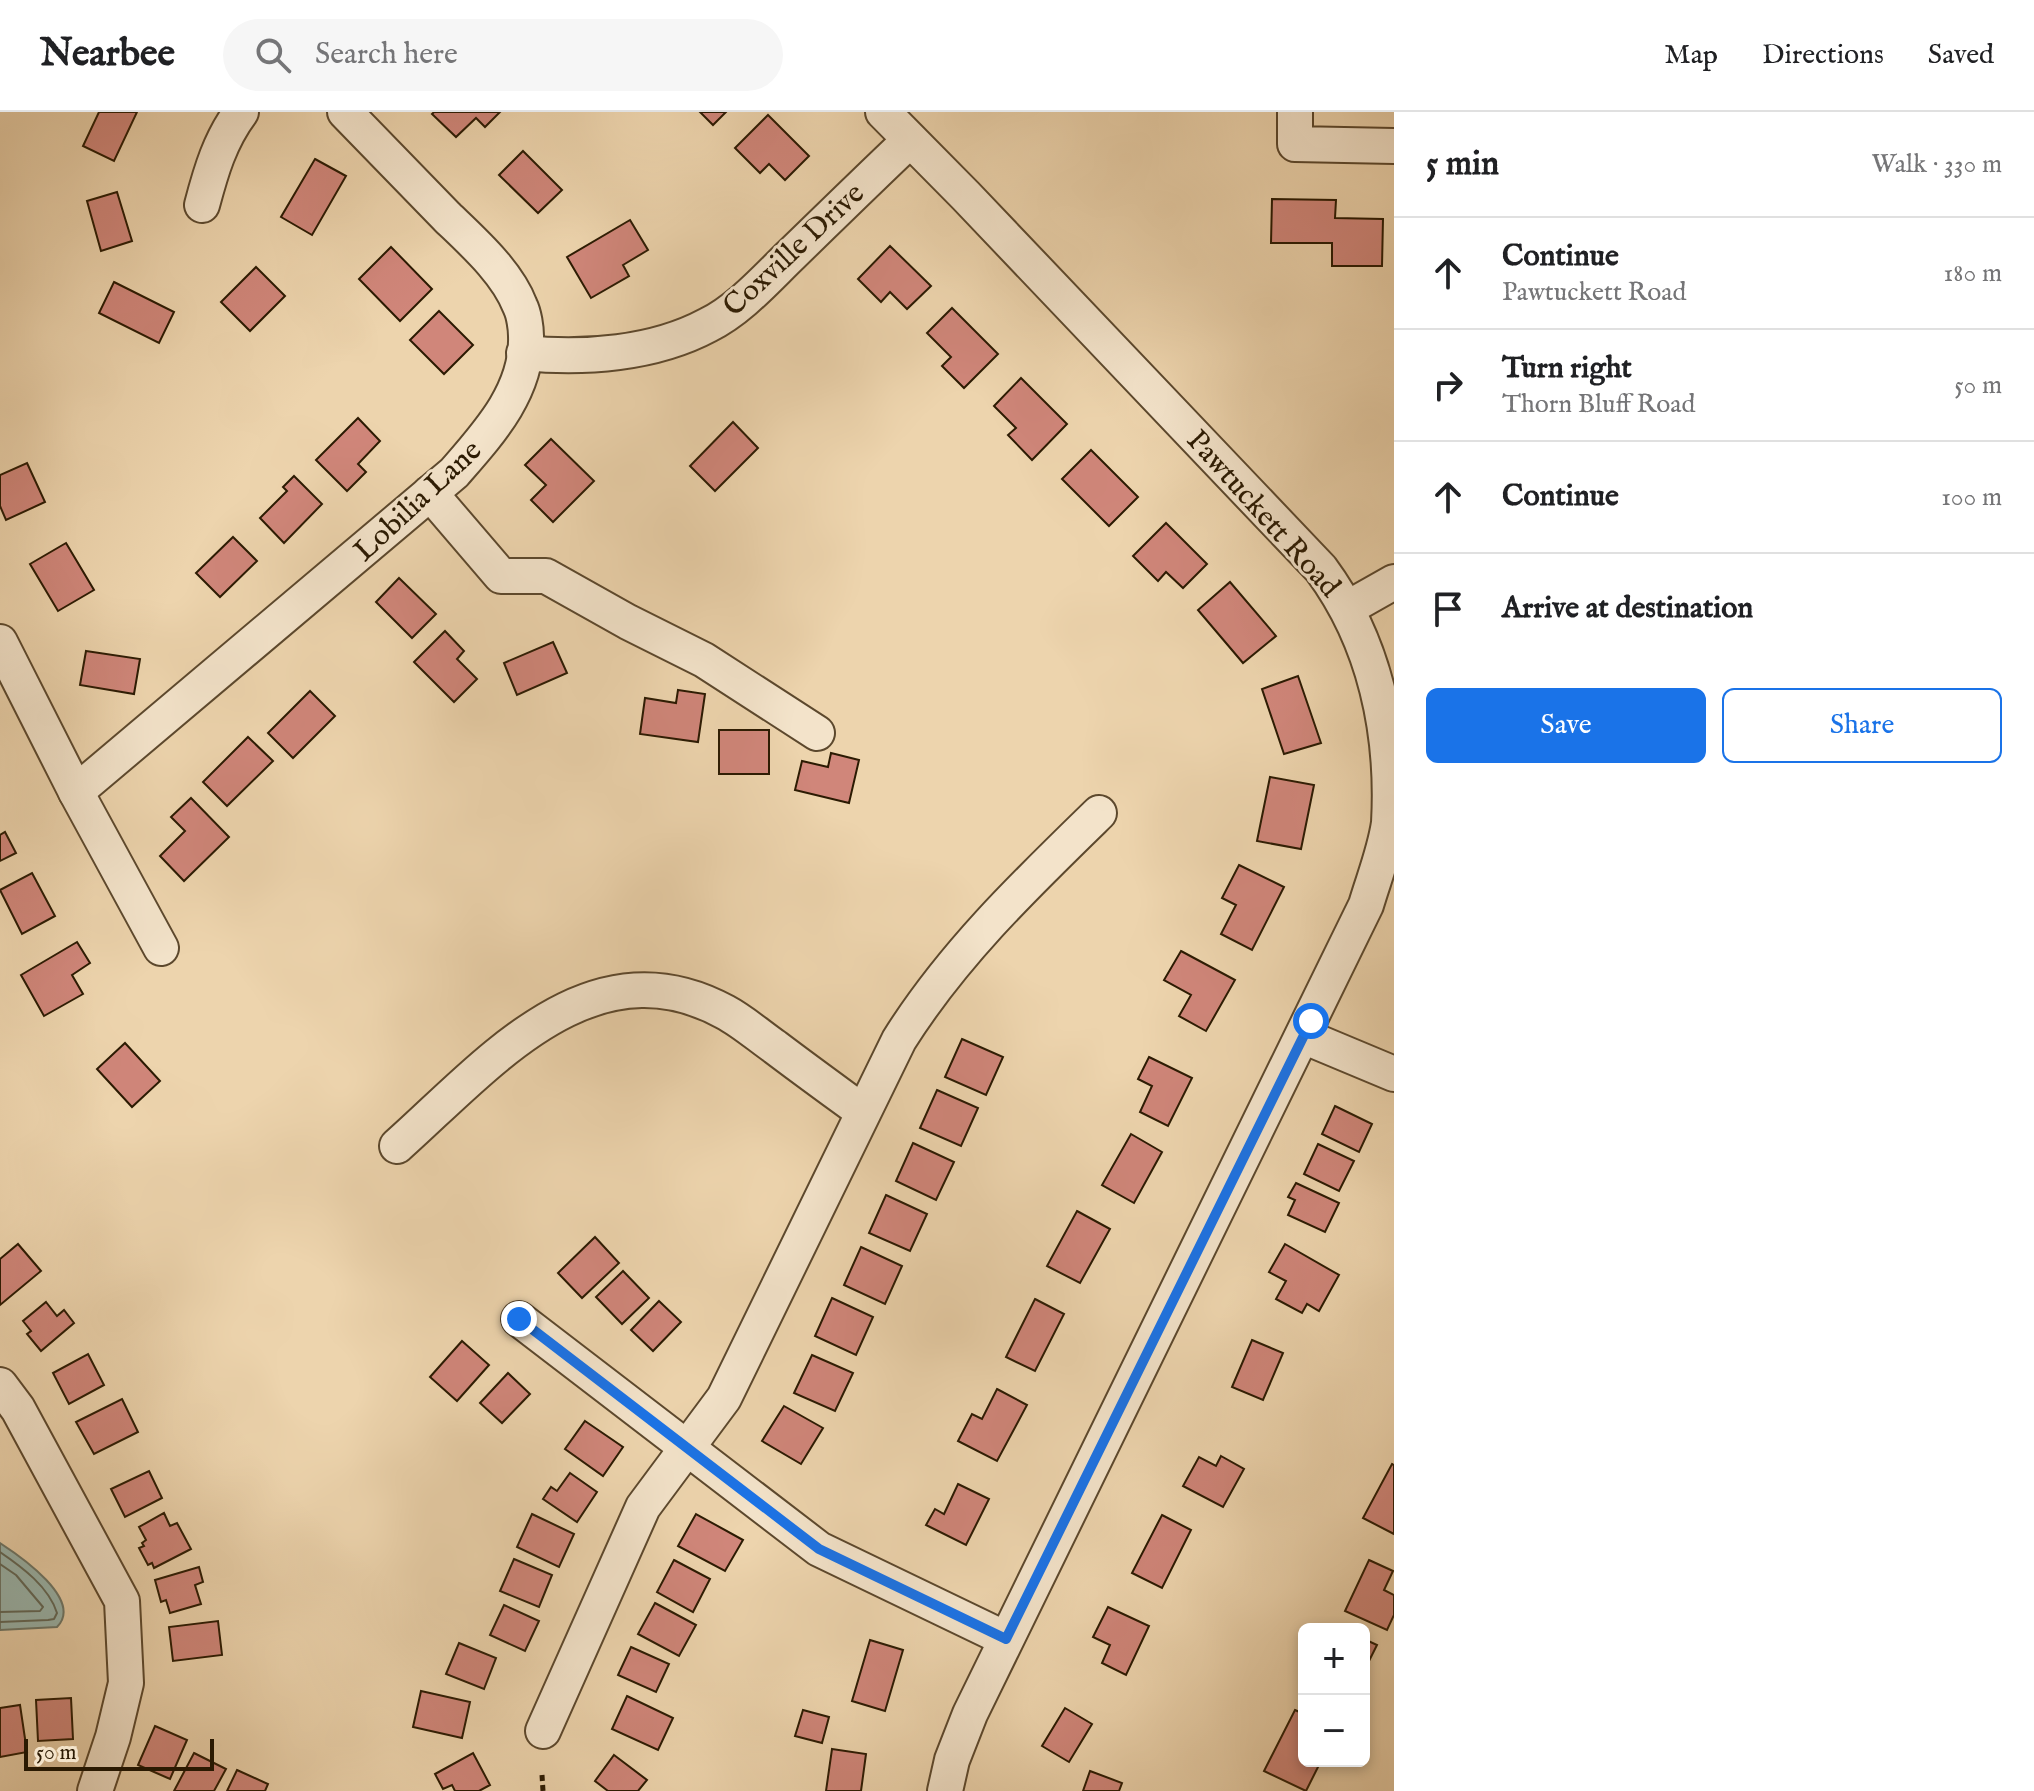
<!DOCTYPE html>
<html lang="en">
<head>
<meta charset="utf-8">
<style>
  body { margin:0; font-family:"IM FELL English",serif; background:#f6f6f6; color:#202124 }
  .controls { position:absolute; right:24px; bottom:24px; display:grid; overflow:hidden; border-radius:12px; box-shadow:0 4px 12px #0003 }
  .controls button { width:72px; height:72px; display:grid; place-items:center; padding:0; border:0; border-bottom:2px solid #e0e0e0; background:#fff; color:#202124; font:40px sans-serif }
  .scale { position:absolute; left:24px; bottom:20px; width:190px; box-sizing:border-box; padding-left:8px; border:4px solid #2b1a02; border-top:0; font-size:22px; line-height:28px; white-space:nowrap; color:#2b1a02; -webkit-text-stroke:6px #f3e3ca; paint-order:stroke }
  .stop { position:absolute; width:24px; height:24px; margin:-18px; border:6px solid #1a73e8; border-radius:50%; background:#fff }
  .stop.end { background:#1a73e8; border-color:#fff; box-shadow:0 2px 8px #0008 }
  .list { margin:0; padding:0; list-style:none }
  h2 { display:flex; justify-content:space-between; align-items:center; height:104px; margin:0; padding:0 32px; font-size:34px }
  h2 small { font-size:26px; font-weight:400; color:#757577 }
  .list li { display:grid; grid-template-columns:52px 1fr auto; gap:24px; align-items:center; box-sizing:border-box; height:112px; padding:0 32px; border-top:2px solid #e0e0e0 }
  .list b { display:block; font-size:30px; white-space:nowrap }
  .list p { margin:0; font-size:26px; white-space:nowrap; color:#757577 }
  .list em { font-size:26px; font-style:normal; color:#757577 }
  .actions { display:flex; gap:16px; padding:24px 32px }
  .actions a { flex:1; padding:18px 0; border:2px solid #1a73e8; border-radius:12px; text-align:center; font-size:28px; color:#1a73e8 }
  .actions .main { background:#1a73e8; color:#fff }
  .icon { flex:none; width:44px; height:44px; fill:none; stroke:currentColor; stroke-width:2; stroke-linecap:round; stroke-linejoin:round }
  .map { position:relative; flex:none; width:1394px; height:1679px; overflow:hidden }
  header { display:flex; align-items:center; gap:48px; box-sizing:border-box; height:112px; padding:0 40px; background:#fff; border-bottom:2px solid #e0e0e0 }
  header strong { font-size:38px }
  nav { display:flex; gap:44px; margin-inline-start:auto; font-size:28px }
  .search { width:560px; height:72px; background:#f6f6f6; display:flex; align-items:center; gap:20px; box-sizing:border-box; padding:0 28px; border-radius:44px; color:#757577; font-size:30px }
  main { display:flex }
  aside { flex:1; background:#fff }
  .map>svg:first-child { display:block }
</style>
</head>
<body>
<header>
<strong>Nearbee</strong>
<div class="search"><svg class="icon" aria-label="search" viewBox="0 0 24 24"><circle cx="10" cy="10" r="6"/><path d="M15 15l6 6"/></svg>Search here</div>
<nav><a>Map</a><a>Directions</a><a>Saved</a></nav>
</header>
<main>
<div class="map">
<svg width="1394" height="1679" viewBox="0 0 1394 1679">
  <rect width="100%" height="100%" fill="#edd4ad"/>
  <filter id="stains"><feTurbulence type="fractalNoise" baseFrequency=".0025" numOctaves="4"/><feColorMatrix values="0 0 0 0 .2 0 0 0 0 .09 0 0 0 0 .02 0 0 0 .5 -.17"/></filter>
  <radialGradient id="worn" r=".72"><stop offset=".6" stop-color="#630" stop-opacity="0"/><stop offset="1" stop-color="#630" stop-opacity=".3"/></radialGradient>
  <!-- water -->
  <path fill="#9ab7af" stroke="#6e786a" stroke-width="2" d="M0,1431C20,1444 84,1488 57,1515L0,1518Z"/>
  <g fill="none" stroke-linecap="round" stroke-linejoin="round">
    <!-- shore -->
    <g stroke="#626858" stroke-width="2">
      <path d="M0,1440C22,1455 49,1475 57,1501L54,1507L48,1508L0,1510"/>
      <polyline points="0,1452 16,1463 43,1495 40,1499 0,1500"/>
    </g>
  </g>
  <!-- building -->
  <g fill="#d0867a" stroke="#2b1a02" stroke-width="2">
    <polygon points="99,0 137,0 114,49 83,34"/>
    <polygon points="434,0 500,0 485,15 476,6 456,25 432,2"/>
    <polygon points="700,0 726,0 713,13"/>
    <polygon points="768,3 809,44 785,68 769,52 760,61 735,36"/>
    <polygon points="523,39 562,78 538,101 499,63"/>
    <polygon points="315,47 346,64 312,123 281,105"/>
    <polygon points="117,80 132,129 101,139 87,89"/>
    <polygon points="1272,87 1336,88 1335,106 1383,107 1382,154 1332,154 1332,131 1271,131"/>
    <polygon points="630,108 648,138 623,153 629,164 591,186 567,145"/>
    <polygon points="890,134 931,174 907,197 890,180 881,190 858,167"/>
    <polygon points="391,135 432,177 400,209 359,167"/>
    <polygon points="256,155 285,184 250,219 221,190"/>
    <polygon points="114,170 174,200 159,231 99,201"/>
    <polygon points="952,196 998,242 964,276 942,254 951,245 927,221"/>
    <polygon points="439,199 473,233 444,262 410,228"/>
    <polygon points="1021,266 1067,312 1032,348 1008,323 1016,316 994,294"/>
    <polygon points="358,306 380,329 358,352 366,360 347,379 316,348"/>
    <polygon points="733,310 758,336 715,379 690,354"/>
    <polygon points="551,327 594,369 553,410 531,388 546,373 525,353"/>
    <polygon points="1091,338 1138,385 1109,414 1062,367"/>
    <polygon points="27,351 45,390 6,408 0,394 0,363"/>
    <polygon points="294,364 322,392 284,431 260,406 287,379 283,375"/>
    <polygon points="1166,411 1207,452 1183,476 1166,460 1158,469 1133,444"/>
    <polygon points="233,425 257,449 220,485 196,461"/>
    <polygon points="66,431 94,478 58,499 30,452"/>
    <polygon points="399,466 436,502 412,526 376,490"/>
    <polygon points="1230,470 1276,524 1243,551 1198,498"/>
    <polygon points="445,519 464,539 457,547 477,567 454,590 414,550"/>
    <polygon points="553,530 567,561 517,583 504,551"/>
    <polygon points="86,539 140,547 134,582 80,573"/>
    <polygon points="1298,564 1321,631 1284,642 1262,577"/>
    <polygon points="678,578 705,582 698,630 640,622 645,586 676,591"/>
    <polygon points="310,579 335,604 293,646 268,621"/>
    <rect x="719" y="618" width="50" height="44"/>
    <polygon points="248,625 273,649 227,694 203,670"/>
    <polygon points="831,641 859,648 849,691 795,678 802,649 828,655"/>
    <polygon points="1270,665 1314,673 1301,737 1257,729"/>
    <polygon points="191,686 229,725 184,769 160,744 185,719 171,705"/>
    <polygon points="5,720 16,741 0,749 0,723"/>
    <polygon points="1239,753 1284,775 1252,838 1221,822 1236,793 1222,786"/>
    <polygon points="32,761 55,804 22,822 0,778"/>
    <polygon points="77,830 90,851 72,863 83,882 44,904 21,863"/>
    <polygon points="1181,839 1235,868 1206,919 1179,904 1191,883 1164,868"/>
    <polygon points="962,927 1003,945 986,983 945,965"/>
    <polygon points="125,931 160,969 132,995 97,957"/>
    <polygon points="1149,945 1192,966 1168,1014 1140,1000 1152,974 1138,967"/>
    <polygon points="937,978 978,996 961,1034 920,1016"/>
    <polygon points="1335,994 1372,1012 1359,1040 1322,1022"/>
    <polygon points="1131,1022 1162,1040 1134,1091 1102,1073"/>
    <polygon points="913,1031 954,1050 936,1088 896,1069"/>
    <polygon points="1318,1032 1354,1049 1339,1079 1304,1062"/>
    <polygon points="1296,1071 1339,1091 1325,1120 1288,1103 1295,1088 1288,1085"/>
    <polygon points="886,1083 927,1102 910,1139 869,1121"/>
    <polygon points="1077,1099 1110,1117 1080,1171 1047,1154"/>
    <polygon points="595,1125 619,1151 582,1186 558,1161"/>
    <polygon points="18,1132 41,1159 0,1193 0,1147"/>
    <polygon points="1285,1132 1339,1163 1319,1199 1307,1192 1302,1201 1276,1187 1286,1169 1269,1160"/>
    <polygon points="861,1135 902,1154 885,1192 844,1173"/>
    <polygon points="623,1159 649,1186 622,1212 596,1185"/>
    <polygon points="832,1186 873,1205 856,1243 815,1224"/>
    <polygon points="1035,1187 1064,1202 1035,1259 1006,1245"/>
    <polygon points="659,1189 681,1210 653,1239 631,1218"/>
    <polygon points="46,1190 57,1204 64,1198 74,1211 41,1239 27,1222 31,1219 23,1209"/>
    <polygon points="1252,1228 1283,1241 1263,1288 1232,1275"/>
    <polygon points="462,1229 489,1253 457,1289 430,1265"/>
    <polygon points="88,1242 104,1273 69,1292 53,1261"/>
    <polygon points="812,1243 853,1261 835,1299 794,1281"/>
    <polygon points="508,1261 530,1282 502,1311 480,1291"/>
    <polygon points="997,1277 1027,1293 997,1349 958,1329 972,1302 982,1307"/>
    <polygon points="122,1287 138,1320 94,1342 76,1310"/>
    <polygon points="784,1294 823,1316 801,1352 762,1329"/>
    <polygon points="585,1309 623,1335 603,1364 565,1337"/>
    <polygon points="1221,1344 1244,1357 1223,1395 1183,1374 1199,1345 1216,1354"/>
    <polygon points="1392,1352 1394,1353 1394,1422 1363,1406"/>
    <polygon points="149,1359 162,1386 125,1405 111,1377"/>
    <polygon points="570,1361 597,1380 577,1410 543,1387 551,1375 557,1379"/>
    <polygon points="958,1372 989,1387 966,1433 926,1413 935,1397 944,1402"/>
    <polygon points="164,1401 170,1414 177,1411 191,1437 154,1456 152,1451 148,1453 139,1436 144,1434 142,1431 146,1428 139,1415"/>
    <polygon points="532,1402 574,1422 559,1455 517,1435"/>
    <polygon points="696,1402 743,1428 725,1459 678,1434"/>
    <polygon points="1162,1403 1191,1418 1162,1476 1132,1461"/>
    <polygon points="514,1447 552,1463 539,1495 500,1479"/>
    <polygon points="674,1448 710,1467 693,1500 657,1480"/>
    <polygon points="1369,1448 1393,1459 1384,1478 1394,1483 1394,1503 1387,1518 1345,1499"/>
    <polygon points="199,1455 203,1470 195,1473 201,1492 170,1501 166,1488 161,1490 155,1468"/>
    <polygon points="655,1491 696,1513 679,1544 638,1522"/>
    <polygon points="504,1493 539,1509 525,1539 490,1523"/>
    <polygon points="1108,1495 1149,1514 1126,1563 1102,1551 1110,1533 1093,1525"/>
    <polygon points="218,1509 222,1543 173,1549 169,1515"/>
    <polygon points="1364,1527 1377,1533 1364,1559"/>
    <polygon points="870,1528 903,1538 885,1599 852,1589"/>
    <polygon points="459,1531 496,1546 484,1577 446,1562"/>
    <polygon points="631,1535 669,1552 656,1580 618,1563"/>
    <polygon points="421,1579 470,1590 462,1626 413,1615"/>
    <polygon points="627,1584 673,1606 658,1638 612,1617"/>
    <polygon points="71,1586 73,1627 38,1629 36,1588"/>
    <polygon points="20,1593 27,1640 0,1645 0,1596"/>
    <polygon points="1065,1596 1092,1612 1069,1650 1042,1634"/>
    <polygon points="803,1598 829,1605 822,1631 795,1624"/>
    <polygon points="1295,1598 1304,1602 1304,1649 1321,1649 1306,1679 1264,1659"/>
    <polygon points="155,1614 187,1628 170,1667 138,1653"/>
    <polygon points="832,1637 866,1642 861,1679 826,1679"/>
    <polygon points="194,1641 226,1657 214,1679 174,1679"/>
    <polygon points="473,1641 490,1673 479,1679 455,1679 452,1673 443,1677 435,1662"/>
    <polygon points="614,1643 647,1668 638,1679 608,1679 595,1669"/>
    <polygon points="237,1658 268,1672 265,1679 227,1679"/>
    <polygon points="1090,1659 1122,1671 1119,1679 1083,1679"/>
  </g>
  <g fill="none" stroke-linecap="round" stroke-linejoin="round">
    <defs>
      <g id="minor">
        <path d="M883,0L966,84L1321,457C1375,530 1394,620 1389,711C1385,739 1374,766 1366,793L970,1602L952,1648L945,1679"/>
        <polyline points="1295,0 1295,32 1394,34"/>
        <path d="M202,93C211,59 220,28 241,0"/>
        <path d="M524,241C584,247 654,242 708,213C740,197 766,167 792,142C831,104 870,66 910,28"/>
        <polyline points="430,381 501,464 546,464 628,510 704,548 817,621"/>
        <polyline points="1348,496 1394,470"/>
        <polyline points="0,530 76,680 161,836"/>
        <path d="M76,680L454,361C488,322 528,279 526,224C526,216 524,202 520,194C507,160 473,130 447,105C413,70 379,35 345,0"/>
        <polyline points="1303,924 1394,962"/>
        <path d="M397,1034C488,953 591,827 725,900C742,909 758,923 775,935C804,957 833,978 863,1000"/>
        <polyline points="519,1207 819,1437 1006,1527"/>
        <polyline points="0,1273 18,1297 122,1489 126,1571 113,1625 95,1679"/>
        <path d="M543,1619L643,1395L724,1286L899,928C953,842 1026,772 1099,701"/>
      </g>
    </defs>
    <!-- minor casing -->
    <use href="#minor" stroke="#5c482d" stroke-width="38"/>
    <!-- path -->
    <polyline stroke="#2b1a02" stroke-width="5" stroke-dasharray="6 4" stroke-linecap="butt" points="542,1663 543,1679"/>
    <!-- minor -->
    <use href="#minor" stroke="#f3e3ca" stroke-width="34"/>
  </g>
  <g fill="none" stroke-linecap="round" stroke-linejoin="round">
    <!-- route -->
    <polyline stroke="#1a73e8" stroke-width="10" points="519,1207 819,1437 1006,1527 1311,909"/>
  </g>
  <g text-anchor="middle" stroke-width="6" stroke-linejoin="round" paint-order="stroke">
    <!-- street labels -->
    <g font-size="30" fill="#2b1a02" stroke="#f3e3ca">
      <text transform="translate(793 137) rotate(-43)" y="10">Coxville Drive</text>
      <text transform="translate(417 388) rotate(-43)" y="10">Lobilia Lane</text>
      <text transform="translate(1264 401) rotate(48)" y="10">Pawtuckett Road</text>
    </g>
  </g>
  <rect width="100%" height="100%" filter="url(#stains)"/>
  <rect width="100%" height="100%" fill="url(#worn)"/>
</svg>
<div class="controls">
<button>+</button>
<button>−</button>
</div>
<div class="scale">50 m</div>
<div class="stop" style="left:1311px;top:909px"></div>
<div class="stop end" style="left:519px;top:1207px"></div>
</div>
<aside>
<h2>5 min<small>Walk · 330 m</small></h2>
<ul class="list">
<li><svg class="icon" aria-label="ahead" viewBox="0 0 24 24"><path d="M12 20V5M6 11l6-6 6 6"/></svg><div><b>Continue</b><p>Pawtuckett Road</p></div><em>180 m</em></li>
<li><svg class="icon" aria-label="right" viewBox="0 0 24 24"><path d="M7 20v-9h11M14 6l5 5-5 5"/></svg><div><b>Turn right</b><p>Thorn Bluff Road</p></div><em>50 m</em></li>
<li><svg class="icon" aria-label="ahead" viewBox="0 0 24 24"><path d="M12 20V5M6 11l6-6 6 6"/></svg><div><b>Continue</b></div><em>100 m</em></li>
<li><svg class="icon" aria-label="arrive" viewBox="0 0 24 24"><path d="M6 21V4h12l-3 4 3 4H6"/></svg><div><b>Arrive at destination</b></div></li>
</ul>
<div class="actions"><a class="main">Save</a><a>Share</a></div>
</aside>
</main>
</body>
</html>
